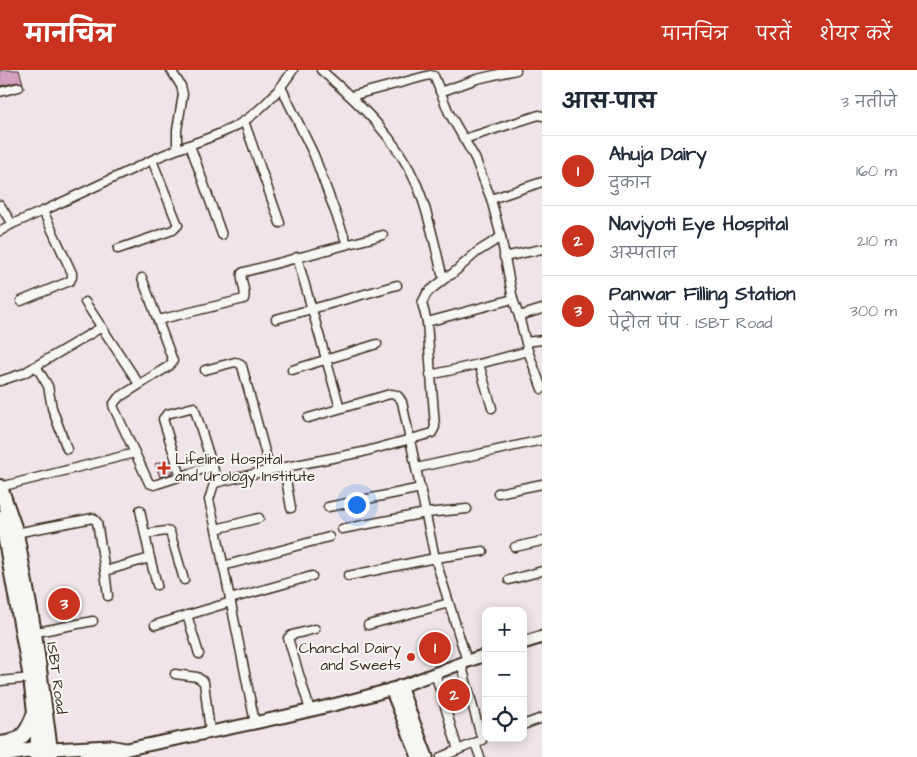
<!DOCTYPE html>
<html lang="hi">
<head>
<meta charset="utf-8">
<style>
  body { margin:0; font-family:"Architects Daughter","Playpen Sans Deva",sans-serif; background:#f6f6f7; color:#1f2937 }
  .controls { position:absolute; right:15px; bottom:15px; display:grid; overflow:hidden; border-radius:10px; box-shadow:0 2px 12px #0003 }
  .controls button { width:45px; height:45px; display:grid; place-items:center; padding:0; border:0; border-bottom:1px solid #e0e1e3; background:#fff; color:#1f2937; font:25px sans-serif }
  .you { position:absolute; left:356px; top:434px; width:18px; height:18px; margin:-12px; border:4px solid #fff; border-radius:50%; background:#1a73e8; box-shadow:0 0 0 8px #1a73e833 }
  .badge { display:grid; place-items:center; width:32px; height:32px; border-radius:50%; background:#c8321e; color:#fff; font-size:16px; font-weight:700 }
  .pin { position:absolute; translate:-50% -50%; border:2px solid #fff; box-shadow:0 1px 5px #0006 }
  .list { margin:0; padding:0; list-style:none }
  h2 { display:flex; justify-content:space-between; align-items:center; height:65px; margin:0; padding:0 20px; font-size:21px }
  h2 small { font-size:16px; font-weight:400; color:#747a83 }
  .list li { display:grid; grid-template-columns:32px 1fr auto; gap:15px; align-items:center; box-sizing:border-box; height:70px; padding:0 20px; border-top:1px solid #e0e1e3 }
  .list b { display:block; font-size:19px; white-space:nowrap }
  .list p { margin:0; font-size:16px; white-space:nowrap; color:#747a83 }
  .list em { font-size:16px; font-style:normal; color:#747a83 }
  .icon { flex:none; width:28px; height:28px; fill:none; stroke:currentColor; stroke-width:2; stroke-linecap:round; stroke-linejoin:round }
  .map { position:relative; flex:none; width:542px; height:687px; overflow:hidden }
  header { display:flex; align-items:center; gap:30px; box-sizing:border-box; height:70px; padding:0 25px; background:#c8321e; color:#fff }
  header strong { font-size:24px }
  nav { display:flex; gap:28px; margin-inline-start:auto; font-size:18px }
  main { display:flex }
  aside { flex:1; background:#fff }
  .map>svg:first-child { display:block }
</style>
</head>
<body>
<header>
<strong>मानचित्र</strong>
<nav><a>मानचित्र</a><a>परतें</a><a>शेयर करें</a></nav>
</header>
<main>
<div class="map">
<svg width="542" height="687" viewBox="0 0 542 687">
  <rect width="100%" height="100%" fill="#efe5e8"/>
  <filter id="ink" filterUnits="userSpaceOnUse"><feTurbulence type="fractalNoise" baseFrequency=".02" numOctaves="2"/><feDisplacementMap in="SourceGraphic" scale="10" xChannelSelector="R" yChannelSelector="G"/><feConvolveMatrix kernelMatrix="1 2 1 2 8 2 1 2 1" color-interpolation-filters="sRGB"/></filter>
  <g filter="url(#ink)">
    <!-- building -->
    <g fill="#d3a1be" stroke="#3b2a1e">
      <polygon points="0,0 19,0 23,13 18,12 0,16"/>
      <polygon points="168,389 172,403 160,407 155,394"/>
      <polygon points="461,615 467,636 452,640 446,619"/>
    </g>
    <g fill="none" stroke-linecap="round" stroke-linejoin="round">
      <defs>
        <g id="street">
          <polyline points="171,0 181,16 183,24 177,60 177,79"/>
          <path d="M321,0C359,33 397,68 417,115C428,140 435,176 442,204L445,206L451,205L477,182L501,167"/>
          <polyline points="281,17 314,85 347,174"/>
          <polyline points="0,22 19,17"/>
          <polyline points="440,22 477,9 516,0"/>
          <polyline points="351,26 430,5 434,6 449,43 475,88 491,129 501,167 513,229 519,246 528,281 542,319"/>
          <polyline points="244,51 280,153"/>
          <polyline points="464,69 539,45 542,46"/>
          <polyline points="190,75 222,165"/>
          <polyline points="491,129 542,112"/>
          <polyline points="0,135 12,154"/>
          <polyline points="43,141 152,90"/>
          <polyline points="0,161 12,154 43,141 72,203 72,207 70,211 21,231"/>
          <path d="M118,179L173,160L178,155L152,90C178,77 206,71 232,58C256,46 278,23 293,0"/>
          <polyline points="297,187 340,338"/>
          <polyline points="504,187 542,179"/>
          <polyline points="142,208 173,291 169,296 118,328 113,335 114,338 149,413 154,415 213,396"/>
          <polyline points="85,232 139,314"/>
          <polyline points="519,246 542,239"/>
          <polyline points="276,249 397,215"/>
          <path d="M158,250L244,229C247,221 240,212 242,203L244,202L383,165"/>
          <polyline points="427,252 513,229"/>
          <polyline points="526,272 542,270"/>
          <polyline points="479,294 492,338"/>
          <polyline points="36,296 48,316 52,338 67,379"/>
          <polyline points="205,300 235,292 239,293 242,296 270,400"/>
          <polyline points="292,300 377,274"/>
          <polyline points="430,305 479,294 528,281"/>
          <polyline points="0,311 24,303 102,257"/>
          <path d="M308,348L390,324C397,324 399,326 402,332L435,488L467,591"/>
          <polyline points="284,398 291,438"/>
          <polyline points="416,398 542,370"/>
          <polyline points="181,407 163,349 167,344 194,337 216,407 209,430 216,459 255,653"/>
          <polyline points="215,413 270,400 363,382 429,364 432,363 435,357 427,252 422,233 427,223 447,207"/>
          <polyline points="0,417 135,383"/>
          <polyline points="498,423 542,414"/>
          <polyline points="328,437 421,418"/>
          <polyline points="140,440 145,464"/>
          <polyline points="216,459 259,448"/>
          <polyline points="342,459 426,443 467,439"/>
          <polyline points="16,463 93,448 97,452 105,501"/>
          <polyline points="515,477 542,471"/>
          <polyline points="150,488 157,515"/>
          <polyline points="223,496 329,467"/>
          <polyline points="348,506 435,488 483,481"/>
          <polyline points="509,510 542,501"/>
          <polyline points="108,526 105,501 150,488 145,464 166,461 170,462 184,510"/>
          <polyline points="230,529 312,506"/>
          <polyline points="187,545 199,584"/>
          <polyline points="155,555 231,532"/>
          <polyline points="368,555 449,533"/>
          <polyline points="32,563 93,551"/>
          <polyline points="435,603 458,680"/>
          <polyline points="175,604 197,607 204,612 210,662"/>
          <polyline points="0,611 31,608"/>
          <polyline points="310,640 288,568 292,565 315,559"/>
          <polyline points="523,655 542,648"/>
          <polyline points="475,673 480,687"/>
          <polyline points="441,687 482,670 461,593"/>
        </g>
        <g id="secondary">
          <polyline points="523,573 542,567"/>
          <polyline points="400,616 427,687"/>
          <polyline points="391,619 418,687"/>
          <polyline points="51,679 110,676 125,679"/>
          <path d="M85,687L116,683L127,679C214,661 303,645 389,620C422,610 453,595 486,585"/>
        </g>
        <g id="highway">
          <polyline points="0,417 16,463 34,563 51,687"/>
          <polyline points="0,448 5,465 31,608 38,668 37,687"/>
          <path d="M0,674C21,672 27,664 34,645"/>
          <polyline points="0,685 36,679 46,679"/>
        </g>
      </defs>
      <!-- street casing -->
      <use href="#street" stroke="#3b2a1e" stroke-width="11"/>
      <!-- secondary casing -->
      <use href="#secondary" stroke="#3b2a1e" stroke-width="15"/>
      <!-- highway casing -->
      <use href="#highway" stroke="#3b2a1e" stroke-width="18"/>
      <!-- street -->
      <use href="#street" stroke="#f6f6f2" stroke-width="8"/>
      <!-- secondary -->
      <use href="#secondary" stroke="#f6f6f2" stroke-width="11"/>
      <!-- highway -->
      <use href="#highway" stroke="#f6f6f2" stroke-width="14"/>
    </g>
  </g>
  <!-- markers -->
  <g fill="#c8321e" stroke="#f6f6f2" stroke-width="2">
    <path d="M161.5 390.5h5v5h5v5h-5v5h-5v-5h-5v-5h5z"/>
    <circle cx="411" cy="587" r="5"/>
  </g>
  <g text-anchor="middle" stroke-width="4" stroke-linejoin="round" paint-order="stroke">
    <!-- poi labels -->
    <g font-size="15" fill="#3b2a1e" stroke="#f6f6f2" text-anchor="start">
      <text x="175" y="394">Lifeline Hospital<tspan x="175" dy="17">and Urology Institute</tspan></text>
      <text x="401" y="583" text-anchor="end">Chanchal Dairy<tspan x="401" dy="17">and Sweets</tspan></text>
    </g>
    <!-- street labels -->
    <g font-size="15" fill="#3b2a1e" stroke="#f6f6f2">
      <text transform="translate(57 608) rotate(82)" y="5">ISBT Road</text>
    </g>
  </g>
</svg>
<div class="controls">
<button>+</button>
<button>−</button>
<button><svg class="icon" aria-label="locate" viewBox="0 0 24 24"><circle cx="12" cy="12" r="6"/><path d="M12 2v4M12 18v4M2 12h4M18 12h4"/></svg></button>
</div>
<div class="you"></div>
<div class="pin badge" style="left:435px;top:578px">1</div>
<div class="pin badge" style="left:454px;top:625px">2</div>
<div class="pin badge" style="left:64px;top:534px">3</div>
</div>
<aside>
<h2>आस-पास<small>3 नतीजे</small></h2>
<ul class="list">
<li><span class="badge">1</span><div><b>Ahuja Dairy</b><p>दुकान</p></div><em>160 m</em></li>
<li><span class="badge">2</span><div><b>Navjyoti Eye Hospital</b><p>अस्पताल</p></div><em>210 m</em></li>
<li><span class="badge">3</span><div><b>Panwar Filling Station</b><p>पेट्रोल पंप · ISBT Road</p></div><em>300 m</em></li>
</ul>
</aside>
</main>
</body>
</html>
